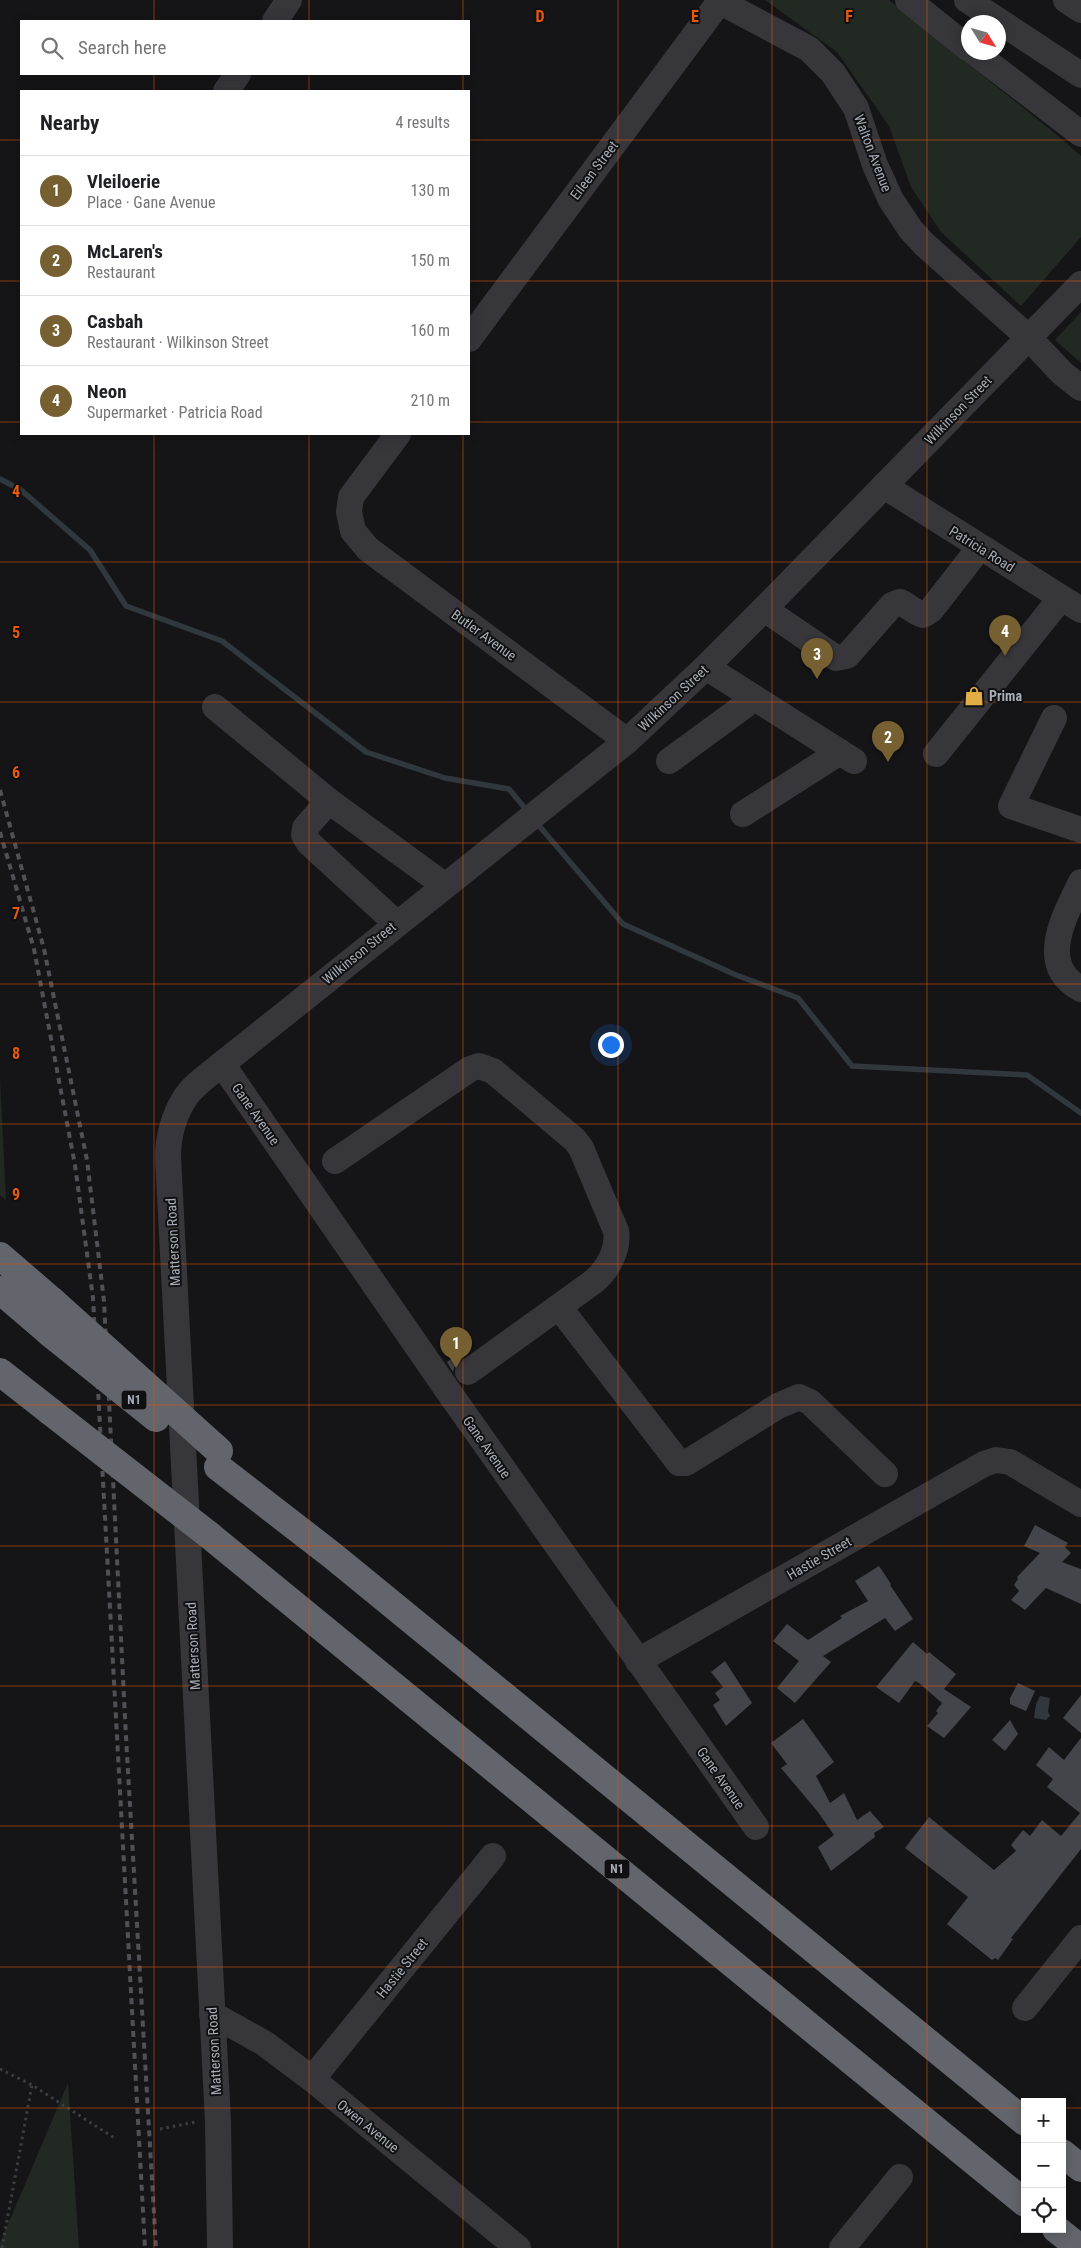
<!DOCTYPE html>
<html lang="en">
<head>
<meta charset="utf-8">
<style>
  body { margin:0; font-family:"Roboto Condensed",sans-serif; background:#f2f2f2; color:#202124 }
  .controls { position:absolute; right:15px; bottom:15px; display:grid; overflow:hidden; border-radius:0px; box-shadow:0 2px 12px #0003 }
  .controls button { width:45px; height:45px; display:grid; place-items:center; padding:0; border:0; border-bottom:1px solid #e0e0e0; background:#fff; color:#202124; font:25px sans-serif }
  .compass { position:absolute; left:961px; top:15px; width:45px; height:45px; border-radius:50%; background:#fff; box-shadow:0 2px 12px #0003; rotate:127deg }
  .you { position:absolute; left:610px; top:1044px; width:18px; height:18px; margin:-12px; border:4px solid #fff; border-radius:50%; background:#1a73e8; box-shadow:0 0 0 8px #1a73e833 }
  .badge { display:grid; place-items:center; width:32px; height:32px; border-radius:50%; background:#766032; color:#fff; font-size:16px; font-weight:700 }
  .pin { position:absolute; translate:-50% -41px; filter:drop-shadow(0 1px 2px #0008) }
  .pin::after { content:''; position:absolute; top:26px; width:18px; height:15px; background:inherit; clip-path:polygon(0 0,100% 0,50% 100%) }
  .list { margin:0; padding:0; list-style:none }
  h2 { display:flex; justify-content:space-between; align-items:center; height:65px; margin:0; padding:0 20px; font-size:21px }
  h2 small { font-size:16px; font-weight:400; color:#757577 }
  .list li { display:grid; grid-template-columns:32px 1fr auto; gap:15px; align-items:center; box-sizing:border-box; height:70px; padding:0 20px; border-top:1px solid #e0e0e0 }
  .list b { display:block; font-size:19px; white-space:nowrap }
  .list p { margin:0; font-size:16px; white-space:nowrap; color:#757577 }
  .list em { font-size:16px; font-style:normal; color:#757577 }
  .icon { flex:none; width:28px; height:28px; fill:none; stroke:currentColor; stroke-width:2; stroke-linecap:round; stroke-linejoin:round }
  .map { position:relative; flex:none; width:1081px; height:2248px; overflow:hidden }
  .search { position:absolute; background:#fff; box-shadow:0 2px 12px #0003; left:20px; top:20px; width:450px; height:55px; display:flex; align-items:center; gap:12px; box-sizing:border-box; padding:0 18px; border-radius:0px; color:#757577; font-size:19px }
  .panel { position:absolute; background:#fff; box-shadow:0 2px 12px #0003; left:20px; top:90px; width:450px; height:345px; border-radius:0px }
  .map>svg:first-child { display:block }
</style>
</head>
<body>
<div class="map">
<svg width="1081" height="2248" viewBox="0 0 1081 2248">
  <rect width="100%" height="100%" fill="#151517"/>
  <!-- green -->
  <g fill="#222923">
    <polygon points="765,0 889,0 1052,131 1081,156 1081,237 1021,306 941,232 911,187 889,126 837,52"/>
    <polygon points="1081,312 1081,363 1055,340"/>
    <polygon points="0,1079 6,1200 0,1195"/>
    <polygon points="68,2083 79,2248 0,2248 0,2243"/>
  </g>
  <!-- water -->
  <polygon fill="#30383e" points="1040,1696 1050,1698 1048,1712 1050,1716 1046,1720 1034,1718 1036,1704"/>
  <g fill="none" stroke-linecap="round" stroke-linejoin="round">
    <!-- stream -->
    <g stroke="#30383e" stroke-width="5.5">
      <polyline points="0,479 21,490 90,550 126,606 222,641 366,752 445,778 509,789 528,812"/>
      <polyline points="535,821 623,924 736,975 798,998 852,1066 1027,1075 1081,1113"/>
    </g>
  </g>
  <!-- building -->
  <g fill="#44454a">
    <polygon points="456,1355 459,1360 455,1365 453,1372 447,1362"/>
    <polygon points="1035,1525 1068,1543 1065,1547 1071,1553 1062,1562 1081,1569 1081,1604 1046,1588 1025,1610 1011,1600 1019,1591 1014,1585 1018,1579 1017,1577 1040,1553 1024,1546"/>
    <polygon points="879,1566 891,1584 890,1585 913,1619 895,1631 885,1618 823,1656 831,1662 795,1703 777,1688 799,1661 773,1641 787,1624 808,1640 842,1618 840,1616 868,1601 855,1581"/>
    <polygon points="913,1642 927,1654 929,1652 956,1674 944,1689 971,1707 944,1738 927,1726 938,1713 936,1711 942,1703 919,1683 915,1681 899,1703 876,1687"/>
    <polygon points="725,1661 752,1703 726,1726 713,1705 720,1700 715,1693 723,1687 711,1672"/>
    <polygon points="1018,1683 1035,1691 1026,1711 1010,1704 1010,1698"/>
    <polygon points="1081,1695 1081,1733 1063,1718"/>
    <polygon points="803,1719 834,1762 816,1776 830,1803 844,1793 857,1820 870,1811 884,1827 874,1833 875,1837 831,1871 818,1847 834,1835 818,1812 781,1768 787,1764 771,1743"/>
    <polygon points="1010,1720 1018,1734 1005,1751 992,1740"/>
    <polygon points="1081,1738 1081,1849 1011,1938 1013,1939 998,1960 995,1958 992,1960 947,1924 968,1897 905,1848 929,1817 994,1870 1016,1851 1011,1845 1023,1830 1030,1836 1042,1820 1061,1836 1080,1813 1047,1787 1053,1779 1036,1765 1049,1747 1064,1760"/>
  </g>
  <g fill="none" stroke-linecap="round" stroke-linejoin="round">
    <!-- path -->
    <g stroke="#3d3e42" stroke-width="3" stroke-dasharray="2.5 4" stroke-linecap="butt">
      <polyline points="0,2069 32,2085 116,2139"/>
      <polyline points="160,2129 196,2122"/>
      <polyline points="2,2248 32,2085"/>
    </g>
    <!-- minor -->
    <g stroke="#37373b" stroke-width="26">
      <polyline points="717,0 809,49 833,73 856,108 875,165 891,200 911,230 924,244 1029,338 1062,373 1081,388"/>
      <polyline points="908,0 968,48"/>
      <polyline points="967,0 1081,75"/>
      <polyline points="1066,0 1081,10"/>
      <polyline points="275,21 289,0"/>
      <polyline points="974,52 1081,134"/>
      <polyline points="226,91 238,74"/>
      <polyline points="469,339 720,1"/>
      <polyline points="398,434 351,497 349,512 353,531 368,549 627,741"/>
      <polyline points="884,486 1081,610"/>
      <path d="M764,609L836,658L847,656L892,605L900,602C909,606 914,612 923,615L931,610L980,547"/>
      <polyline points="706,667 854,761"/>
      <polyline points="215,707 329,801 444,885"/>
      <polyline points="1054,718 1011,806 1081,830"/>
      <polyline points="936,754 1061,598"/>
      <polyline points="669,761 755,698"/>
      <polyline points="329,801 305,828 304,835 309,843 396,923"/>
      <polyline points="743,814 840,752"/>
      <path d="M1081,882C1065,915 1036,965 1081,989"/>
      <polyline points="222,1064 446,1388 756,1827"/>
      <path d="M335,1161L470,1069L479,1066L493,1071L575,1140L581,1148L616,1231C619,1250 607,1271 593,1282L468,1372"/>
      <polyline points="559,1307 679,1463 686,1463 778,1406 799,1397 810,1402 885,1474"/>
      <polyline points="638,1661 984,1464 996,1460 1010,1462 1081,1504"/>
      <polyline points="1025,2008 1081,1938"/>
      <polyline points="212,2014 264,2043 312,2079 518,2248"/>
      <polyline points="312,2079 493,1856"/>
      <path d="M220,2248L218,2121L168,1157C168,1137 174,1115 185,1098C193,1085 210,1074 222,1064L627,741L706,667L764,609L1081,284"/>
      <polyline points="842,2248 900,2177"/>
    </g>
    <!-- highway -->
    <g stroke="#63656c" stroke-width="28">
      <polyline points="0,1256 51,1300"/>
      <polyline points="0,1290 50,1333"/>
      <polyline points="0,1372 51,1412"/>
      <polyline points="218,1467 333,1556 1025,2122"/>
      <polyline points="209,1535 1025,2203"/>
      <polyline points="1062,2153 1081,2168"/>
      <polyline points="1056,2229 1080,2248"/>
    </g>
    <!-- rail -->
    <g stroke="#505156" stroke-width="4" stroke-dasharray="6 5" stroke-linecap="butt">
      <polyline points="0,790 44,949 87,1160 104,1301 126,1737 156,2248"/>
      <polyline points="0,832 34,949 75,1165 93,1298 145,2248"/>
    </g>
    <!-- highway-bridge -->
    <g stroke="#63656c" stroke-width="28">
      <polyline points="51,1300 219,1451"/>
      <polyline points="50,1333 156,1418"/>
      <polyline points="51,1412 209,1535"/>
    </g>
  </g>
  <!-- grid -->
  <path fill="none" stroke="#e8590c" stroke-width="1" stroke-opacity="0.55" d="M154,0V21M309,0V21M463,0V21M618,0V2248M772,0V2248M927,0V2248M154,74V91M309,74V91M463,74V91M0,140H21M469,140H1081M0,281H21M469,281H1081M0,422H21M469,422H1081M154,434V2248M309,434V2248M463,434V2248M0,562H1081M0,702H1081M0,843H1081M0,984H1081M0,1124H1081M0,1264H1081M0,1405H1081M0,1546H1081M0,1686H1081M0,1826H1081M0,1967H1081M0,2108H1025M1062,2108H1081"/>
  <!-- icons -->
  <defs>
    <symbol id="shop-bare" viewBox="-9 -9 18 18"><path d="M-5-2.5h2.3a2.7 3.5 0 0 1 5.4 0H5L5.5 6h-11ZM-1.5-2.5h3a1.5 2.3 0 0 0-3 0Z" fill="#e0ae44" stroke="#101012" stroke-width="2.5" paint-order="stroke"/></symbol>
  </defs>
  <g fill-rule="evenodd">
    <use href="#shop-bare" x="960" y="682" width="28" height="28"/>
  </g>
  <g text-anchor="middle" stroke-width="4" stroke-linejoin="round" paint-order="stroke">
    <!-- shield labels -->
    <g fill="#101012" stroke="#7a7d85" stroke-width="1">
      <rect x="121.5" y="1390.5" width="25" height="19" rx="4"/>
      <rect x="604.5" y="1859.5" width="25" height="19" rx="4"/>
    </g>
    <g font-size="12" font-weight="bold" fill="#a8acb6">
      <text x="134" y="1404">N1</text>
      <text x="617" y="1873">N1</text>
    </g>
    <!-- street labels -->
    <g font-size="14" fill="#a8acb6" stroke="#101012">
      <text transform="translate(873 153) rotate(69)" y="5">Walton Avenue</text>
      <text transform="translate(594 170) rotate(-53)" y="5">Eileen Street</text>
      <text transform="translate(958 410) rotate(-46)" y="5">Wilkinson Street</text>
      <text transform="translate(982 549) rotate(32)" y="5">Patricia Road</text>
      <text transform="translate(484 635) rotate(36)" y="5">Butler Avenue</text>
      <text transform="translate(673 698) rotate(-43)" y="5">Wilkinson Street</text>
      <text transform="translate(359 953) rotate(-39)" y="5">Wilkinson Street</text>
      <text transform="translate(256 1114) rotate(55)" y="5">Gane Avenue</text>
      <text transform="translate(173 1242) rotate(-93)" y="5">Matterson Road</text>
      <text transform="translate(487 1447) rotate(55)" y="5">Gane Avenue</text>
      <text transform="translate(819 1558) rotate(-30)" y="5">Hastie Street</text>
      <text transform="translate(193 1646) rotate(-93)" y="5">Matterson Road</text>
      <text transform="translate(721 1778) rotate(55)" y="5">Gane Avenue</text>
      <text transform="translate(402 1968) rotate(-51)" y="5">Hastie Street</text>
      <text transform="translate(214 2051) rotate(-93)" y="5">Matterson Road</text>
      <text transform="translate(368 2126) rotate(39)" y="5">Owen Avenue</text>
    </g>
    <!-- poi labels -->
    <g font-size="14" font-weight="bold" fill="#a8acb6" stroke="#101012" text-anchor="start">
      <text x="989" y="701">Prima</text>
    </g>
  </g>
  <g font-size="16" text-anchor="middle" font-weight="bold" fill="#e8590c" stroke="#101012" stroke-width="4" stroke-linejoin="round" paint-order="stroke">
    <text x="540" y="22">D</text>
    <text x="695" y="22">E</text>
    <text x="849" y="22">F</text>
    <text x="16" y="497">4</text>
    <text x="16" y="638">5</text>
    <text x="16" y="778">6</text>
    <text x="16" y="919">7</text>
    <text x="16" y="1059">8</text>
    <text x="16" y="1200">9</text>
  </g>
</svg>
<div class="controls">
<button>+</button>
<button>−</button>
<button><svg class="icon" aria-label="locate" viewBox="0 0 24 24"><circle cx="12" cy="12" r="6"/><path d="M12 2v4M12 18v4M2 12h4M18 12h4"/></svg></button>
</div>
<svg class="compass" viewBox="-18 -18 36 36"><path d="M0-13l5 13h-10z" fill="#e53935"/><path d="M0 13l5-13h-10z" fill="#757577"/></svg>
<div class="you"></div>
<div class="pin badge" style="left:456px;top:1368px">1</div>
<div class="pin badge" style="left:888px;top:762px">2</div>
<div class="pin badge" style="left:817px;top:679px">3</div>
<div class="pin badge" style="left:1005px;top:656px">4</div>
<div class="search"><svg class="icon" aria-label="search" viewBox="0 0 24 24"><circle cx="10" cy="10" r="6"/><path d="M15 15l6 6"/></svg>Search here</div>
<section class="panel">
<h2>Nearby<small>4 results</small></h2>
<ul class="list">
<li><span class="badge">1</span><div><b>Vleiloerie</b><p>Place · Gane Avenue</p></div><em>130 m</em></li>
<li><span class="badge">2</span><div><b>McLaren's</b><p>Restaurant</p></div><em>150 m</em></li>
<li><span class="badge">3</span><div><b>Casbah</b><p>Restaurant · Wilkinson Street</p></div><em>160 m</em></li>
<li><span class="badge">4</span><div><b>Neon</b><p>Supermarket · Patricia Road</p></div><em>210 m</em></li>
</ul>
</section>
</div>
</body>
</html>
